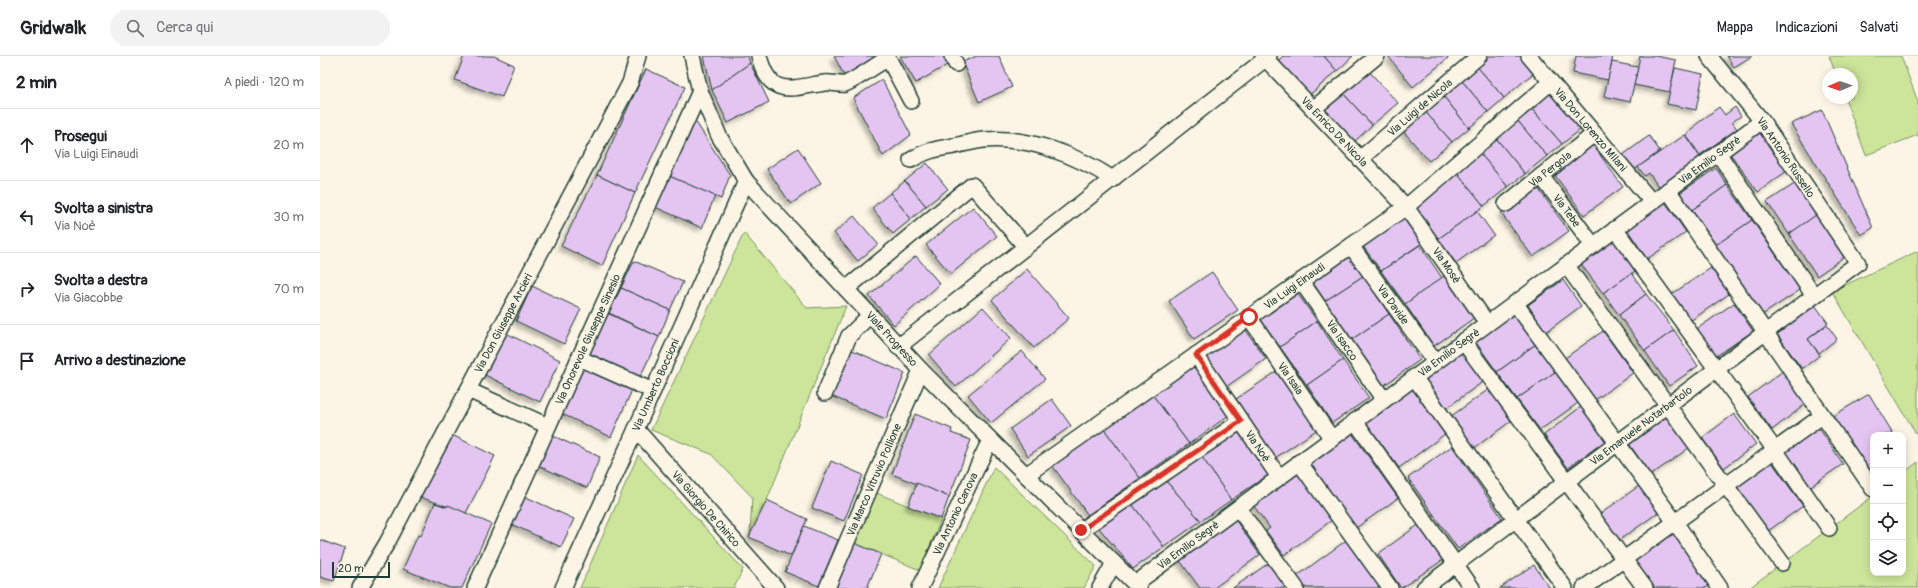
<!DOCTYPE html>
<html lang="it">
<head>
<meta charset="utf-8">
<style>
  body { margin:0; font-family:Pangolin,sans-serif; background:#f2f2f2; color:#202124 }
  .controls { position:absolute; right:12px; bottom:12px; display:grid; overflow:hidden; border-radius:8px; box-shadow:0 2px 10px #0003 }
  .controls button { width:36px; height:36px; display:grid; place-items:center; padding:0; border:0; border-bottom:1px solid #e0e0e0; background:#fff; color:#202124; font:20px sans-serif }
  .compass { position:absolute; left:1502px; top:12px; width:36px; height:36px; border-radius:50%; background:#fff; box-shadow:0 2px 10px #0003; rotate:268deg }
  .scale { position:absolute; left:12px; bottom:10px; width:58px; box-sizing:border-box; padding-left:4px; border:2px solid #1f3d34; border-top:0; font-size:11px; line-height:14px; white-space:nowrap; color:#1f3d34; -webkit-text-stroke:3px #fcf5e5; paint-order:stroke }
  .stop { position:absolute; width:12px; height:12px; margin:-9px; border:3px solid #d93025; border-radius:50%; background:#fff }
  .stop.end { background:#d93025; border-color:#fff; box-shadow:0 1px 4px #0008 }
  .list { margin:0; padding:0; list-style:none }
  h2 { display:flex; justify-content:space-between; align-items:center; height:52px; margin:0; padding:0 16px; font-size:17px }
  h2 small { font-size:13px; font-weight:400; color:#757577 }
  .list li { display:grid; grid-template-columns:26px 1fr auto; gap:12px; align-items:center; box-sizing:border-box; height:72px; padding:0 16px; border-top:1px solid #e0e0e0 }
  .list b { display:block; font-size:15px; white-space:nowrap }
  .list p { margin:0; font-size:13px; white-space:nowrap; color:#757577 }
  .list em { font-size:13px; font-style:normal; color:#757577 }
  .icon { flex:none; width:22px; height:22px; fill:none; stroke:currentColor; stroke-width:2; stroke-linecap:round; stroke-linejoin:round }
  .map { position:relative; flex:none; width:1598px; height:532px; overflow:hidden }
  header { display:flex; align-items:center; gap:24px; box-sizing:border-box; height:56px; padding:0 20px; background:#fff; border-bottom:1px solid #e0e0e0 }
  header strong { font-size:19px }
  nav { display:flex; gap:22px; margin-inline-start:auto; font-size:14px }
  .search { width:280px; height:36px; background:#f2f2f2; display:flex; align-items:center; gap:10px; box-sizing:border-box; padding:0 14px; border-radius:22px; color:#757577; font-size:15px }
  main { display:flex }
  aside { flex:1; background:#fff }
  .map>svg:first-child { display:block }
</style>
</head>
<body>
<header>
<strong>Gridwalk</strong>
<div class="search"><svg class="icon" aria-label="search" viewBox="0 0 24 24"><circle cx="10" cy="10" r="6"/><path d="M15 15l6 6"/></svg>Cerca qui</div>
<nav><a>Mappa</a><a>Indicazioni</a><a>Salvati</a></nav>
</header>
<main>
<aside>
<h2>2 min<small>A piedi · 120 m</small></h2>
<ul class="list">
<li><svg class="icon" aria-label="ahead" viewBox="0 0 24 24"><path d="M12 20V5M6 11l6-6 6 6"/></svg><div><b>Prosegui</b><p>Via Luigi Einaudi</p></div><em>20 m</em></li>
<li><svg class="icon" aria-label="left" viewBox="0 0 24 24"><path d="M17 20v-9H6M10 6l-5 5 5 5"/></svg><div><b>Svolta a sinistra</b><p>Via Noè</p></div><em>30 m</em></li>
<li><svg class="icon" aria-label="right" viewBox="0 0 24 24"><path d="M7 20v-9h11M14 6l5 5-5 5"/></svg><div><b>Svolta a destra</b><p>Via Giacobbe</p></div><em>70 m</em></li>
<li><svg class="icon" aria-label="arrive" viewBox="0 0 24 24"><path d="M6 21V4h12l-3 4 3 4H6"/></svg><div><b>Arrivo a destinazione</b></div></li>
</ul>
</aside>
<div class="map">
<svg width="1598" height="532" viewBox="0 0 1598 532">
  <defs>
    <filter id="shadow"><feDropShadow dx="-3.5" dy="3.5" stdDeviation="2" flood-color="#0004"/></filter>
  </defs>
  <rect width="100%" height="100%" fill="#fcf5e5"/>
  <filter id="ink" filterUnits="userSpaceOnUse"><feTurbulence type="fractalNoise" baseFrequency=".025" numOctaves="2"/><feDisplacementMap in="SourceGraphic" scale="8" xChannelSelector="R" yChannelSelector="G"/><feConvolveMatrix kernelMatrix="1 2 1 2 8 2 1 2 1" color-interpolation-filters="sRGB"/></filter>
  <g filter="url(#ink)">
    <!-- green -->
    <g fill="#cde59a" stroke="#769167">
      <polygon points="1509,0 1581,0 1598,46 1598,79 1546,99 1525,42 1532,42 1532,18 1516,18"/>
      <polygon points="424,177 487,252 526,250 447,444 430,481 432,441 391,398 331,374"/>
      <polygon points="1598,195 1598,381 1512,235"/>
      <polygon points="318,399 423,513 414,532 260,532"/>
      <polygon points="1598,406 1598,532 1429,532 1553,440 1553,517 1583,517 1583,417"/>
      <polygon points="674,411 776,510 764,532 618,532"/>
      <polygon points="554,436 621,463 600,514 534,487"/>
    </g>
    <!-- building -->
    <g fill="#e4c5f2" stroke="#1f3d34" filter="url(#shadow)">
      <polygon points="144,0 174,0 194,9 182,41 135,24"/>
      <polygon points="384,0 428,0 430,7 392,34"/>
      <polygon points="514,0 554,0 557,4 525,21"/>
      <polygon points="580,0 629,0 632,6 596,27"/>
      <polygon points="657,0 679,0 692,31 659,46 642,6"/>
      <polygon points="963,0 1004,0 1017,15 987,41 957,6"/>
      <polygon points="1004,0 1033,0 1017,15"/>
      <polygon points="1068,0 1127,0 1128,2 1093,31"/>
      <polygon points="1162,0 1205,0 1217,14 1184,42 1154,7"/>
      <polygon points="1256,0 1293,0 1288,24 1253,17"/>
      <polygon points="1320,0 1335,0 1356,4 1350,36 1314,29"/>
      <polygon points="1407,0 1432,0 1414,11"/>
      <polygon points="1292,6 1318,11 1310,46 1284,40"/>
      <polygon points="430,7 449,46 408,67 392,34"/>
      <polygon points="1154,7 1184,42 1168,56 1138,20"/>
      <polygon points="1355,12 1383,18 1376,54 1347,48"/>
      <polygon points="326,13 365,31 315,137 277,119"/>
      <polygon points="1048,14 1078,47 1052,69 1021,35"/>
      <polygon points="1138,20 1168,56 1149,72 1120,36"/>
      <polygon points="562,24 591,79 563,100 533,42"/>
      <polygon points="1233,33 1265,70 1242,88 1211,52"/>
      <polygon points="1021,35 1052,69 1032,88 1001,53"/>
      <polygon points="1120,36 1149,72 1132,86 1102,52"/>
      <polygon points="1399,51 1405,59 1415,51 1421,60 1412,66 1417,73 1380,99 1366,79 1375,72 1374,70"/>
      <polygon points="1102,52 1132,86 1109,105 1080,71"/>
      <polygon points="1211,52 1242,88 1227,100 1197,64"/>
      <polygon points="1502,54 1553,172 1541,179 1471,68"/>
      <polygon points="372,60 410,119 401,143 347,119"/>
      <polygon points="1197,64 1227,100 1205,118 1175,81"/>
      <polygon points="1442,72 1471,112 1438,136 1409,96"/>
      <polygon points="1365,79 1382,104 1340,133 1329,117 1325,120 1318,111"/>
      <polygon points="1329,80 1340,95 1314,114 1303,99"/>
      <polygon points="1175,81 1205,118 1188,131 1158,95"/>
      <polygon points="1273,89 1303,131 1264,159 1234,118"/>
      <polygon points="478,92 501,127 471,148 447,113"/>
      <polygon points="1158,95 1188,131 1164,150 1136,115"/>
      <polygon points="607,107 628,133 606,150 585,125"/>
      <polygon points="1396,112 1407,129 1372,154 1360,137"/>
      <polygon points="1136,115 1164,150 1118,183 1093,148"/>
      <polygon points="277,119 315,137 282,210 241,190"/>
      <polygon points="347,119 395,140 382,172 333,150"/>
      <polygon points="585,125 606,150 591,163 570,137"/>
      <polygon points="1479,125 1501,156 1469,178 1447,146"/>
      <polygon points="1407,129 1432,164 1396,189 1372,154"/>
      <polygon points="1217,131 1249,175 1213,201 1181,157"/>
      <polygon points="570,137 591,163 573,178 552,152"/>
      <polygon points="1345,146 1366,176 1327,203 1307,173"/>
      <polygon points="653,151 677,180 631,218 606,189"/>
      <polygon points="1157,155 1174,179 1136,207 1118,183"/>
      <polygon points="1081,157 1102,187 1061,215 1040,186"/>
      <polygon points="1496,159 1524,201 1497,220 1469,178"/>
      <polygon points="534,160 558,188 538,205 514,177"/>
      <polygon points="1432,164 1480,234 1442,259 1396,189"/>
      <polygon points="1296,182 1318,213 1283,237 1260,207"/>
      <polygon points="1100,189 1122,222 1085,248 1061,215"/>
      <polygon points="1027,195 1043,220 1005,245 989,221"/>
      <polygon points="596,200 620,228 574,269 549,240"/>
      <polygon points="314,205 363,226 350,254 301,232"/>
      <polygon points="1391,212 1409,238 1370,265 1352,238"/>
      <polygon points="707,213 749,262 714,292 672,244"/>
      <polygon points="892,216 918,254 874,283 849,245"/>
      <polygon points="1312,217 1326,238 1299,259 1283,237"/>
      <polygon points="1043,220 1069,258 1031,284 1005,245"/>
      <polygon points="1124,220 1154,262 1114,290 1085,248"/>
      <polygon points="1243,224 1261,250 1226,276 1208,249"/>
      <polygon points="212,230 261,253 244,288 196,265"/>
      <polygon points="301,232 350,254 339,281 289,257"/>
      <polygon points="977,237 997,265 960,291 940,262"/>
      <polygon points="1326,238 1354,274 1325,295 1299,259"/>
      <polygon points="1414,247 1433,275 1395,301 1377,273"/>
      <polygon points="1495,249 1508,267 1488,283 1500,299 1482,313 1456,277"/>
      <polygon points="663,251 691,282 636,331 609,299"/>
      <polygon points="285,256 339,281 320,321 266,296"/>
      <polygon points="1194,257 1216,288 1177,316 1155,285"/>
      <polygon points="1069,258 1100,304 1063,330 1031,284"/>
      <polygon points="997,265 1023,304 987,329 960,291"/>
      <polygon points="1507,269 1517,283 1499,297 1488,283"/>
      <polygon points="925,273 946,303 906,331 886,300"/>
      <polygon points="1354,274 1378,310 1349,330 1325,295"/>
      <polygon points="1283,275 1313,317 1275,344 1245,302"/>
      <polygon points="186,277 240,304 220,346 165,319"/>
      <polygon points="1216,288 1235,316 1197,343 1177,316"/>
      <polygon points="530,293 585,317 566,363 511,340"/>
      <polygon points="702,295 725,323 671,367 648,339"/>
      <polygon points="1143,295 1164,325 1125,353 1104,324"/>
      <polygon points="1023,304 1049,342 1012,367 987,329"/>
      <polygon points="872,308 909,359 869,388 832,338"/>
      <polygon points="261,311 312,334 291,381 240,357"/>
      <polygon points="959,314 998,373 955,402 916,343"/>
      <polygon points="1463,315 1487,347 1452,374 1428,341"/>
      <polygon points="1235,316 1258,347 1220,374 1197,343"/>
      <polygon points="1091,331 1125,378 1079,412 1045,365"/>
      <polygon points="1169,333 1191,365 1153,393 1130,361"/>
      <polygon points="832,338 869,388 820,422 784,373"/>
      <polygon points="1549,338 1574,379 1553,379 1553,412 1547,415 1513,360"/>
      <polygon points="732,343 751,370 708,400 690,373"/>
      <polygon points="1262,350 1286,384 1248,412 1224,379"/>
      <polygon points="595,358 632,373 631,377 651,384 629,441 572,418"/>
      <polygon points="1344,358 1369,392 1331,419 1307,385"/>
      <polygon points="1414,358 1436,388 1404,412 1382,382"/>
      <polygon points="1499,372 1523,408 1488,432 1464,396"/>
      <polygon points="784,373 820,422 768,459 732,409"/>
      <polygon points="918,376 948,419 911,444 882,401"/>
      <polygon points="1031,376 1078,442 1036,472 989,405"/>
      <polygon points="128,377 175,400 146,457 97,440"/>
      <polygon points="231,379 280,401 267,432 217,409"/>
      <polygon points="1132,390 1182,462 1138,493 1088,422"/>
      <polygon points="882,401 911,444 881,465 846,425"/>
      <polygon points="511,405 543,419 524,465 492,452"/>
      <polygon points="1451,405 1483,450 1448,475 1416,431"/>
      <polygon points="976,416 1012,464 964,499 946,475 950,472 933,449"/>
      <polygon points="846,425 881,465 844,491 812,448"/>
      <polygon points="597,427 629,441 621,463 588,450"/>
      <polygon points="1320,429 1339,456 1298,485 1279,459"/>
      <polygon points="204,440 254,463 241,491 191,468"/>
      <polygon points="447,444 487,463 471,500 429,481"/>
      <polygon points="115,447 127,451 128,449 171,468 142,532 130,532 83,513 98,479 101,480"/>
      <polygon points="812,448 844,491 813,513 779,472"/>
      <polygon points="914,462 940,499 894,532 880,532 858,502"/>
      <polygon points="1098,469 1123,504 1081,532 1058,498"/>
      <polygon points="484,470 518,484 499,530 465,516"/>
      <polygon points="1350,473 1391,529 1386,532 1335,532 1312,501"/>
      <polygon points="1028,483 1062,532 986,532 977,520"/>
      <polygon points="0,484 25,493 14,525 0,521"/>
      <polygon points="534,487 561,498 547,532 515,532"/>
      <polygon points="953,504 971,532 913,532"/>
      <polygon points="1214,509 1230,532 1180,532"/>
    </g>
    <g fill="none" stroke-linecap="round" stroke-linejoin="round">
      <defs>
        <g id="minor">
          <path id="s1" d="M372,0L380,35L399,80L426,125L601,314L819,532"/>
          <path d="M439,0C450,43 471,32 504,27C511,26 519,29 525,28C534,25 558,8 568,2"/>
          <polyline points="567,0 591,45"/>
          <polyline points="632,0 636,8"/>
          <path id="s2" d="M943,0L1086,151L1167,267"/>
          <path id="s3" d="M1209,0L1332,146"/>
          <polyline points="993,53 1057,0"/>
          <polyline points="1398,97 1494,240"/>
          <path id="s4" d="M1040,103L1159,0"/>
          <path d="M591,104C607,94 616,93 634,90C643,88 654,85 664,84C708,80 756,99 793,123"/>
          <path id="s5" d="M1221,120L1273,189"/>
          <polyline points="1348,134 1553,433"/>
          <path id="s6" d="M1186,148L1274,78"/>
          <polyline points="1295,173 1455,394 1509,472"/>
          <path id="s7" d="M1031,190L1115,306"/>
          <polyline points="1246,209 1462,507"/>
          <path id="s8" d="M981,225L1064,344"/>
          <polyline points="526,233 652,129 706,191"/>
          <polyline points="1195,247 1355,466 1400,532"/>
          <path id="s9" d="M929,261L1012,383"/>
          <polyline points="1143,285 1325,532"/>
          <polyline points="578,291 949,0"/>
          <path id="s10" d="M876,299L959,421"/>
          <polyline points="259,302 333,335"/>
          <polyline points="1094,321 1245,532"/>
          <polyline points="148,334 228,370"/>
          <polyline points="505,337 529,280 550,259"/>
          <polyline points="1035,365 1152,532"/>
          <path id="s11" d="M316,373L456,532"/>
          <polyline points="979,406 1070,532"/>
          <path id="s12" d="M706,419L1086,151L1231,26"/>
          <polyline points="918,452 976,532"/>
          <polyline points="761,474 921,365"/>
          <path id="s13" d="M815,528L1442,65"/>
          <path id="s14" d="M40,532L67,487L310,27L318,0"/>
          <path id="s15" d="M155,532L380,35"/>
          <path id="s16" d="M243,532L316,373L426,125"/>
          <path id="s17" d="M507,532L601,314"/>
          <path id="s18" d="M600,532L670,384"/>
          <polyline points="780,532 794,507"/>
          <path id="s19" d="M1104,532L1538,207L1442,65L1389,0"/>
          <polyline points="1264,532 1502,360"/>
        </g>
      </defs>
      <!-- minor casing -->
      <use href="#minor" stroke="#1f3d34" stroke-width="18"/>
      <!-- minor -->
      <use href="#minor" stroke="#fcf5e5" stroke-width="15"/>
    </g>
  </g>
  <g fill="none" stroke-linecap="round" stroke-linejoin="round" filter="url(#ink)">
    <!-- route -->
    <polyline stroke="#d93025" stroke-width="5" points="761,474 921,365 876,299 929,261"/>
  </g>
  <g text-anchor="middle" stroke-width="4" stroke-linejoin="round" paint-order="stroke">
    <!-- street labels -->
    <g font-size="11" fill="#1f3d34" stroke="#fcf5e5">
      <text dy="4" stroke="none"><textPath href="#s4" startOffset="79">Via Luigi de Nicola</textPath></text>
      <text dy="4" stroke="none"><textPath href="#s3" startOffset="96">Via Don Lorenzo MIlani</textPath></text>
      <text dy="4" stroke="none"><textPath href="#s2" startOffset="104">Via Enrico De Nicola</textPath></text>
      <text transform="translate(1466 101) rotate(56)" y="4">Via Antonio Russello</text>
      <text dy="4" stroke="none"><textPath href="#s13" startOffset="714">Via Emilio Segrè</textPath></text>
      <text dy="4" stroke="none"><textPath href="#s6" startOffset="56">Via Pergola</textPath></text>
      <text dy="4" stroke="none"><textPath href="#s5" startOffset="43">Via Tebe</textPath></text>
      <text dy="4" stroke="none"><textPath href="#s2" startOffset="279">Via Mosè</textPath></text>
      <text dy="4" stroke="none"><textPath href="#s12" startOffset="328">Via Luigi Einaudi</textPath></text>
      <text dy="4" stroke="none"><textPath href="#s7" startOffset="72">Via Davide</textPath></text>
      <text dy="4" stroke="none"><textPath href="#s14" startOffset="301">Via Don Giuseppe Arcieri</textPath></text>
      <text dy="4" stroke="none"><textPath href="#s15" startOffset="273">Via Onorevole Giuseppe Sinesio</textPath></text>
      <text dy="4" stroke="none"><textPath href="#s1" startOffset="352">Viale Progresso</textPath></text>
      <text dy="4" stroke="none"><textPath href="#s8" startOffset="72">Via Isacco</textPath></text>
      <text dy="4" stroke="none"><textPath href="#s13" startOffset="390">Via Emilio Segrè</textPath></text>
      <text dy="4" stroke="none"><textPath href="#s9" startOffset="74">Via Isaia</textPath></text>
      <text dy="4" stroke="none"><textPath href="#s16" startOffset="223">Via Umberto Boccioni</textPath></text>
      <text dy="4" stroke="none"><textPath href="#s19" startOffset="271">Via Emanuele Notarbartolo</textPath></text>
      <text dy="4" stroke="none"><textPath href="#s10" startOffset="110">Via Noè</textPath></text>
      <text dy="4" stroke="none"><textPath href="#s17" startOffset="118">Via Marco Vitruvio Pollione</textPath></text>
      <text dy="4" stroke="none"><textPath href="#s11" startOffset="106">Via Giorgio De Chirico</textPath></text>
      <text dy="4" stroke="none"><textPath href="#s18" startOffset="82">Via Antonio Canova</textPath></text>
      <text dy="4" stroke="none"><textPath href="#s13" startOffset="66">Via Emilio Segrè</textPath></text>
    </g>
  </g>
</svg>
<div class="controls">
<button>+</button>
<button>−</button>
<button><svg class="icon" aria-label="locate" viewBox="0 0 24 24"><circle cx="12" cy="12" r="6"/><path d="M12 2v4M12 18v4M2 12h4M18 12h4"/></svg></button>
<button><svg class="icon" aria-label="layers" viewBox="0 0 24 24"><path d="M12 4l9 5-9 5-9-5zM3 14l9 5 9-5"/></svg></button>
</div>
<svg class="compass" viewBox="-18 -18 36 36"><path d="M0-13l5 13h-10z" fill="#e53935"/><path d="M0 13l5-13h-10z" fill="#757577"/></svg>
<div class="scale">20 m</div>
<div class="stop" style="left:929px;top:261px"></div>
<div class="stop end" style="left:761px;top:474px"></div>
</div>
</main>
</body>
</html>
